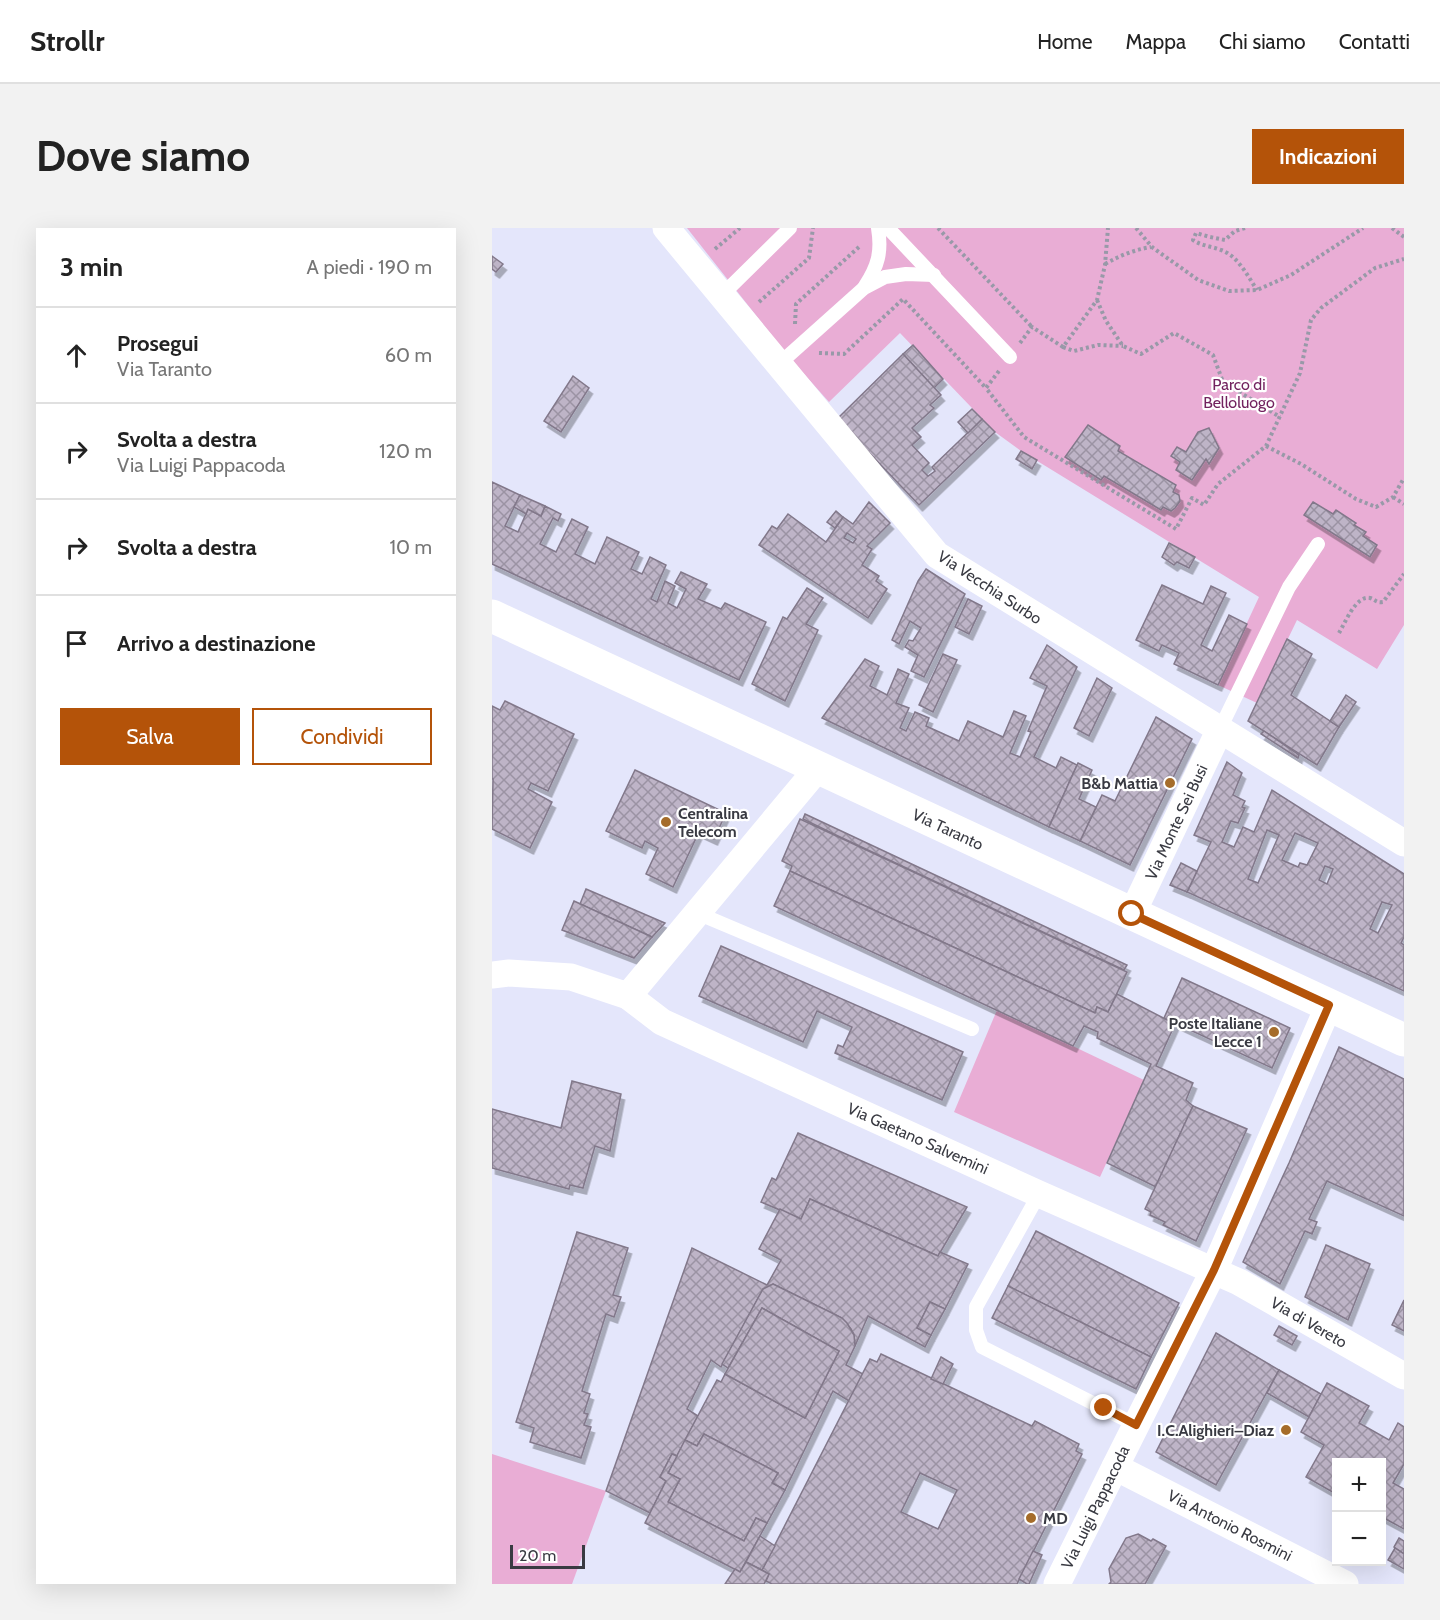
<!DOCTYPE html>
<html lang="it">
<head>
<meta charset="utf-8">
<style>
  body { margin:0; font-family:Cabin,sans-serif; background:#f2f2f2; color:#222 }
  .controls { position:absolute; right:18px; bottom:18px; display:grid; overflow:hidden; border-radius:0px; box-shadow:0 6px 24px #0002 }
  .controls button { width:54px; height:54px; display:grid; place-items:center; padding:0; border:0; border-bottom:2px solid #e0e0e0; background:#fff; color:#222; font:30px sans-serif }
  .scale { position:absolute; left:18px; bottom:15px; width:75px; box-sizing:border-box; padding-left:6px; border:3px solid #393a42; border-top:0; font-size:16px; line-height:21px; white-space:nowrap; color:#393a42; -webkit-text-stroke:4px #fff; paint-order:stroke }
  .stop { position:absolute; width:18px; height:18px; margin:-14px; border:4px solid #b45309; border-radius:50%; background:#fff }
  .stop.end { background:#b45309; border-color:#fff; box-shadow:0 2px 6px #0008 }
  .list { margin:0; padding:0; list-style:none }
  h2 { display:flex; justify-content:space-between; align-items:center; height:78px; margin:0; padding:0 24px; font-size:26px }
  h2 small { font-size:20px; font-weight:400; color:#767676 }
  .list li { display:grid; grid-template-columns:39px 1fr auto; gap:18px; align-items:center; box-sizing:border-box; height:96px; padding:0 24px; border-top:2px solid #e0e0e0 }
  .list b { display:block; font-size:22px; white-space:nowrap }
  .list p { margin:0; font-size:20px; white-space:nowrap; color:#767676 }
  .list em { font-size:20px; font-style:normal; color:#767676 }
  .actions { display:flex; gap:12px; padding:18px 24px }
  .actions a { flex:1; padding:14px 0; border:2px solid #b45309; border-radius:0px; text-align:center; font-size:21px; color:#b45309 }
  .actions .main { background:#b45309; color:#fff }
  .icon { flex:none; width:33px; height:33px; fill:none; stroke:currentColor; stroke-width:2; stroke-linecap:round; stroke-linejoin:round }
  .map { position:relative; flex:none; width:912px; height:1356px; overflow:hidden; border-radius:0px }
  header { display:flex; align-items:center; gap:36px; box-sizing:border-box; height:84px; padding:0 30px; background:#fff; border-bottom:2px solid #e0e0e0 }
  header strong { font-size:28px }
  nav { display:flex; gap:33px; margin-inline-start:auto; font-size:21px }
  .intro { display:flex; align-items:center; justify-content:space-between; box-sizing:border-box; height:144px; padding:0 36px }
  h1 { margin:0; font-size:42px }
  .button { padding:15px 27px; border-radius:0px; background:#b45309; color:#fff; font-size:21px; font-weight:700 }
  main { display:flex; gap:36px; padding:0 36px }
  aside { flex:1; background:#fff; border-radius:0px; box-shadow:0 6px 24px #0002 }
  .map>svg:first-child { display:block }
</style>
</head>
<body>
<header>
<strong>Strollr</strong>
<nav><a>Home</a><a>Mappa</a><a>Chi siamo</a><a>Contatti</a></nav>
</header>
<div class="intro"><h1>Dove siamo</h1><a class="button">Indicazioni</a></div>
<main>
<aside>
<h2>3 min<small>A piedi · 190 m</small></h2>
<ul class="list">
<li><svg class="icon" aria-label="ahead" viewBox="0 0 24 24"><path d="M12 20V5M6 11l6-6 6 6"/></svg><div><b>Prosegui</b><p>Via Taranto</p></div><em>60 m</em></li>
<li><svg class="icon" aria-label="right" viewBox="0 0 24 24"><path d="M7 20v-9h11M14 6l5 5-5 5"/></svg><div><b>Svolta a destra</b><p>Via Luigi Pappacoda</p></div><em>120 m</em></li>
<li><svg class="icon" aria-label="right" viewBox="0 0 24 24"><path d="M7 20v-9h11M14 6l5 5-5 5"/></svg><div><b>Svolta a destra</b></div><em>10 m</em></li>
<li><svg class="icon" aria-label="arrive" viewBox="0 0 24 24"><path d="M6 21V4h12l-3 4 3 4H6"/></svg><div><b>Arrivo a destinazione</b></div></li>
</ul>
<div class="actions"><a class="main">Salva</a><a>Condividi</a></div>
</aside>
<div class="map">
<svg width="912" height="1356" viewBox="0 0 912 1356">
  <defs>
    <pattern id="building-cross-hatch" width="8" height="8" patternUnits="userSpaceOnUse" patternTransform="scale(1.5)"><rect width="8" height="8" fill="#beb4c7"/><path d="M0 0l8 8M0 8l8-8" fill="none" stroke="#9b93a3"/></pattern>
    <filter id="shadow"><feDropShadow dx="3.5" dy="6" stdDeviation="0" flood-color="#0004"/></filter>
  </defs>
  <rect width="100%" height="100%" fill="#e4e6fb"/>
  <!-- park -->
  <g fill="#e9add5">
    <polygon points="195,0 912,0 912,397 885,441 805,392 765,475 726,457 767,369 529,223 503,204 408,105 337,174 296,128"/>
    <polygon points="505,782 652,852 608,949 462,884"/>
    <polygon points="0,1226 114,1263 80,1356 0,1356"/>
  </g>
  <!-- building -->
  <g fill="url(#building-cross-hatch)" stroke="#82788a" stroke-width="1.5" fill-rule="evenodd" filter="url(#shadow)">
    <polygon points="0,28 11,36 4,44 0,41"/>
    <polygon points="421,117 451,151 442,160 411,126"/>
    <polygon points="411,126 449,167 438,177 442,180 420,200 429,209 420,217 437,235 430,242 436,248 443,243 440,239 490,191 503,204 427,277 345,191"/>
    <polygon points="81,148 97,160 69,204 52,193"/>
    <polygon points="480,181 490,191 476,205 466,194"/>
    <polygon points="596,197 628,218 626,223 684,257 681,264 687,267 688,273 683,280 679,283 671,279 669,282 612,248 609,252 573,229"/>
    <polygon points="717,200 727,220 717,236 714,231 700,252 684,242 688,234 679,228 685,219 694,224 706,204"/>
    <polygon points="529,223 545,232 540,241 524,231"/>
    <polygon points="0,254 28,267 13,298 26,304 36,281 49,288 53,278 69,286 66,293 61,290 48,316 64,324 80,291 96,299 83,326 103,336 115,309 147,324 139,341 150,346 158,329 174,337 159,371 165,374 173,353 183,358 176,375 185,380 194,361 183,355 189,344 215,356 206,371 229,381 233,375 274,394 247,452 0,336"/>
    <polygon points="28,267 53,278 49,288 36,281 34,286 22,279"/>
    <path d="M377,274L398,295L375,318L380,321L370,337L387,348L384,353L395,361L376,390L267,317L280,298L285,301L296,286L334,314L351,289L361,296ZM355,305L364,311L361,315L352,310Z"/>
    <polygon points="821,274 841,286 844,282 864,295 862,297 874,304 871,308 885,317 878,329 812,287"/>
    <polygon points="344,283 351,289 343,300 335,294"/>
    <polygon points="677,315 703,329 697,340 685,334 682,337 670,329"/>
    <polygon points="434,341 473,366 432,449 419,443 426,427 413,419 417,412 421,413 429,400 418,393 407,416 400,412 426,353"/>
    <polygon points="670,357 711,376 719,358 734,365 709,417 720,423 737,387 755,396 726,457 682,436 687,425 670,417 667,423 644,412"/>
    <polygon points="315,360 331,370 314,396 326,402 293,473 260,456 291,389 295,391"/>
    <polygon points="476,371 490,378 477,406 463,399"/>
    <polygon points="795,411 820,426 799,467 847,499 825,537 756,493"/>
    <polygon points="555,417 585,439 542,529 564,540 569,529 585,537 557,599 330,490 373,431 387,438 378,458 395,467 406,441 417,446 404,475 417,480 408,500 414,503 423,484 437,490 434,498 467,513 476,493 511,509 522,483 534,488 518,525 528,529 539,504 536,503 555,458 538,450"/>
    <polygon points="451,426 465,432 441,484 427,477"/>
    <polygon points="605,450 620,460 597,508 582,500"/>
    <polygon points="854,467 864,474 847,499 838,493"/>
    <polygon points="13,473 82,506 56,563 39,555 36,561 60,574 38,620 0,601 1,551 0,551 0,478 8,482"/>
    <polygon points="664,489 700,511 638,637 588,613 610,567 623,573"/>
    <polygon points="772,503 807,527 806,530 769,506"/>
    <path d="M735,534L750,545L741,567L753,573L750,579L753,580L746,595L739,593L730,614L742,619L751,599L762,604L780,562L912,646V709L909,715L912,717V763L695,664L719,614L702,607ZM775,602L787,607L766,655L756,651ZM803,605L826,615L815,637L808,635L806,639L790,632ZM833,638L841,641L835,656L827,652ZM890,674L900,677L886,705L878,701Z"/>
    <polygon points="586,535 600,542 587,571 604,579 588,613 557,599"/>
    <polygon points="143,542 234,585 222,611 207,604 181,659 154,646 166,620 153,613 150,620 114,603"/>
    <polygon points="313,586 635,737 632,742 346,608 311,591"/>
    <polygon points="308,591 635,744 616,784 605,779 603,785 298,643 300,638 290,633"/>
    <polygon points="689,635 705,643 695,664 678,657"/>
    <polygon points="298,643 603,785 605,779 616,784 625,766 683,796 664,838 701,855 694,872 701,878 664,959 615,935 659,836 605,810 606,804 592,798 581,818 282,678"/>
    <polygon points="94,661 173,695 160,709 88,676"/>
    <polygon points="82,673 160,709 142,730 70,702"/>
    <polygon points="229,718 471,824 450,872 343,825 346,817 351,819 360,799 325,783 311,814 207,768"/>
    <polygon points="690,750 798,800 780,840 672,790"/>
    <polygon points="847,819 912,851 912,988 835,953 817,991 825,994 820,1006 813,1003 788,1056 751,1034 797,935"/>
    <polygon points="80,853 129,866 118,923 103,918 91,960 78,957 77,961 0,940 0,881 69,900"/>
    <polygon points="701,878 755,901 704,1013 671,997 673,994 658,987 659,984 653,981"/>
    <polygon points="306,905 475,979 446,1028 318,971 309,991 269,974 280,950 284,952"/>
    <polygon points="318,971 446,1028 448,1024 476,1036 453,1081 438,1074 425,1100 439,1107 433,1119 376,1088 363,1118 362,1107 359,1101 350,1090 281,1056 271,1061 229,1139 219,1132 195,1181 206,1188 185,1228 180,1226 168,1249 174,1253 158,1285 114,1263 200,1020 275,1057 289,1032 267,1021 288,981 309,991"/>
    <polygon points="544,1003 687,1075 659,1129 516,1058"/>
    <polygon points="85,1004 136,1020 121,1067 129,1069 122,1089 114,1086 90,1163 98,1166 92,1185 96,1186 92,1197 99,1199 89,1230 38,1214 42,1200 24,1194"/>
    <polygon points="834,1017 878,1036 856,1092 813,1069"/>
    <polygon points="281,1056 340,1085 350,1090 355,1095 362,1107 363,1118 354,1137 371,1146 357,1173 341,1163 293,1262 280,1255 286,1245 212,1206 205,1218 193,1212 225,1152 229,1154 233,1146 313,1190 347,1123 270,1080 236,1140 230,1136 271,1061"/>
    <polygon points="516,1058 659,1129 644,1161 500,1090"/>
    <polygon points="912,1072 912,1103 900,1097"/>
    <polygon points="438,1074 453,1081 439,1107 425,1100"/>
    <polygon points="270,1080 347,1123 313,1190 233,1146"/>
    <polygon points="787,1098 805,1108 800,1117 782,1107"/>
    <polygon points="724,1105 787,1142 724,1257 664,1224"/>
    <path d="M389,1126L540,1198L543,1193L587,1216L584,1223L590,1226L525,1356H280L274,1353L277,1346L270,1342L378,1131L385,1134ZM428,1245L465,1262L446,1301L409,1284Z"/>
    <polygon points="449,1129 461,1136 451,1156 439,1151"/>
    <polygon points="787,1142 829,1166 817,1189 775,1165"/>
    <polygon points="835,1155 877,1178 867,1195 897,1212 906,1195 912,1199 912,1236 901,1255 912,1261 912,1301 890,1289 890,1234 844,1234 844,1266 814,1249 832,1217 809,1204"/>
    <polygon points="212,1206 286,1245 280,1255 293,1262 275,1295 264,1290 252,1313 176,1274 188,1251 176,1245 193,1212 205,1218"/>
    <polygon points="180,1226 185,1228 176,1245 188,1251 176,1274 252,1313 264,1290 275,1295 248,1344 153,1295 174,1253 168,1249"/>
    <polygon points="646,1306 659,1313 661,1311 674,1318 653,1356 617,1356 619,1354 617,1341 634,1310"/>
    <polygon points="268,1308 283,1318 270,1342 254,1334"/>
    <polygon points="907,1310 912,1313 912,1326 902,1319"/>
    <polygon points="903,1320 912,1326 912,1341 896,1332"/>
    <polygon points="541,1323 550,1327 537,1356 535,1356 527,1351"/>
    <polygon points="254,1334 277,1346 272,1356 233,1356 243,1341 248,1344"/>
  </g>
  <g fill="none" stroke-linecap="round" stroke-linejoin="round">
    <!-- path -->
    <g stroke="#9899a8" stroke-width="4" stroke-dasharray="3 3" stroke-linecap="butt">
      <polyline points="446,0 540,99"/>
      <polyline points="644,0 660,19 706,52 737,63 765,62 799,47 871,0"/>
      <path d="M753,0L743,3L733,12L718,9L704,5L701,12C710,18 719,18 729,22C746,28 755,47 765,62"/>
      <polyline points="900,0 912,9"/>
      <polyline points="223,21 248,0"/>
      <path d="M613,36C629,27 642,22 659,19"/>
      <polyline points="605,72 614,93 631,118 649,126 682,105 721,127 731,154 788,189"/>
      <polyline points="267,74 317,30 321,0"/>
      <polyline points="303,96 304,76 368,18"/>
      <polyline points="528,115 540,99 571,119 605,72 613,37 616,0"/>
      <polyline points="571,119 582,123 606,117 631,118"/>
      <polyline points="327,125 352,126 411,71 494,160"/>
      <polyline points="507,143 494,160 532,209 684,301 700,270 712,277 726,256 774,218 808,145 819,92 829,80 883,40 912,31"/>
      <polyline points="774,218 809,236 864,271 884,279 901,269 912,250"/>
      <polyline points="901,269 912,276"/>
      <path d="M847,405C853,395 864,367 878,370C884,372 884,375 891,374L912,346"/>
    </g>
    <!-- service -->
    <g stroke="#fff" stroke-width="14">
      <polyline points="396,0 518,129"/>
      <path d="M373,58C386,38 390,24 386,0"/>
      <polyline points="230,67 298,0"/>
      <polyline points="285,135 296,128 372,60 393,49 414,46 442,47"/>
      <polyline points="728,501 797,359 826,316"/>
      <polyline points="205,685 480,801"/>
      <polyline points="547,966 484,1079 484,1102 490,1119 644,1197"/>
    </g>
    <!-- minor -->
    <g stroke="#fff" stroke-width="27">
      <polyline points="174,0 445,327 912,615"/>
      <polyline points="640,686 728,501"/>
      <polyline points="0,747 17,745 79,749 136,768 326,540"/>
      <polyline points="136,768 170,794 547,966 747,1054 912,1148"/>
      <polyline points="623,1239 853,1356"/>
      <polyline points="565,1356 623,1239 722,1042 837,777"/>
    </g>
    <!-- secondary -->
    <polyline stroke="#fff" stroke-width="33" points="0,388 912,812"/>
  </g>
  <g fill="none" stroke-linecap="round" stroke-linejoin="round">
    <!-- route -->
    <polyline stroke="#b45309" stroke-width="8" points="612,1180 644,1197 722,1042 837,777 640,686"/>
  </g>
  <!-- markers -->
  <g fill="#a56c2a" stroke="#fff" stroke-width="2">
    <circle cx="678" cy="555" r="6"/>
    <circle cx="174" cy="594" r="6"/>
    <circle cx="782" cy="804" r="6"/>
    <circle cx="794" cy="1202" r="6"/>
    <circle cx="539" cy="1290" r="6"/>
  </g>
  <g text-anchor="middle" stroke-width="4.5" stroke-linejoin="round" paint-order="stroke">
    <!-- park labels -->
    <g font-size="16" fill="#72225f" stroke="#fff">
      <text x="747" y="162">Parco di<tspan x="747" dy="18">Belloluogo</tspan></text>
    </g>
    <!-- street labels -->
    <g font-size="16" fill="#393a42" stroke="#fff">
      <text transform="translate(498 359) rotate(33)" y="6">Via Vecchia Surbo</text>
      <text transform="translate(684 594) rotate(-65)" y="6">Via Monte Sei Busi</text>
      <text transform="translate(456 601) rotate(25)" y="6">Via Taranto</text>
      <text transform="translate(426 910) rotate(24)" y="6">Via Gaetano Salvemini</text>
      <text transform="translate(817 1094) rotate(30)" y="6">Via di Vereto</text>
      <text transform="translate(603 1279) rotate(-64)" y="6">Via Luigi Pappacoda</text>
      <text transform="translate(738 1297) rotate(27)" y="6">Via Antonio Rosmini</text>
    </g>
    <!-- poi labels -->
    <g font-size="16" font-weight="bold" fill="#393a42" stroke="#fff" text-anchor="end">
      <text x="666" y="561">B&amp;b Mattia</text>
      <text x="186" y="591" text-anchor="start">Centralina<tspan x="186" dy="18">Telecom</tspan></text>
      <text x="770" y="801">Poste Italiane<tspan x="770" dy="18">Lecce 1</tspan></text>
      <text x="782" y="1208">I.C.Alighieri–Diaz</text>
      <text x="551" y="1296" text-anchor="start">MD</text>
    </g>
  </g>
</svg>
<div class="controls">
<button>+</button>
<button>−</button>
</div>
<div class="scale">20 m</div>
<div class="stop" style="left:640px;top:686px"></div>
<div class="stop end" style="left:612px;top:1180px"></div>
</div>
</main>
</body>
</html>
